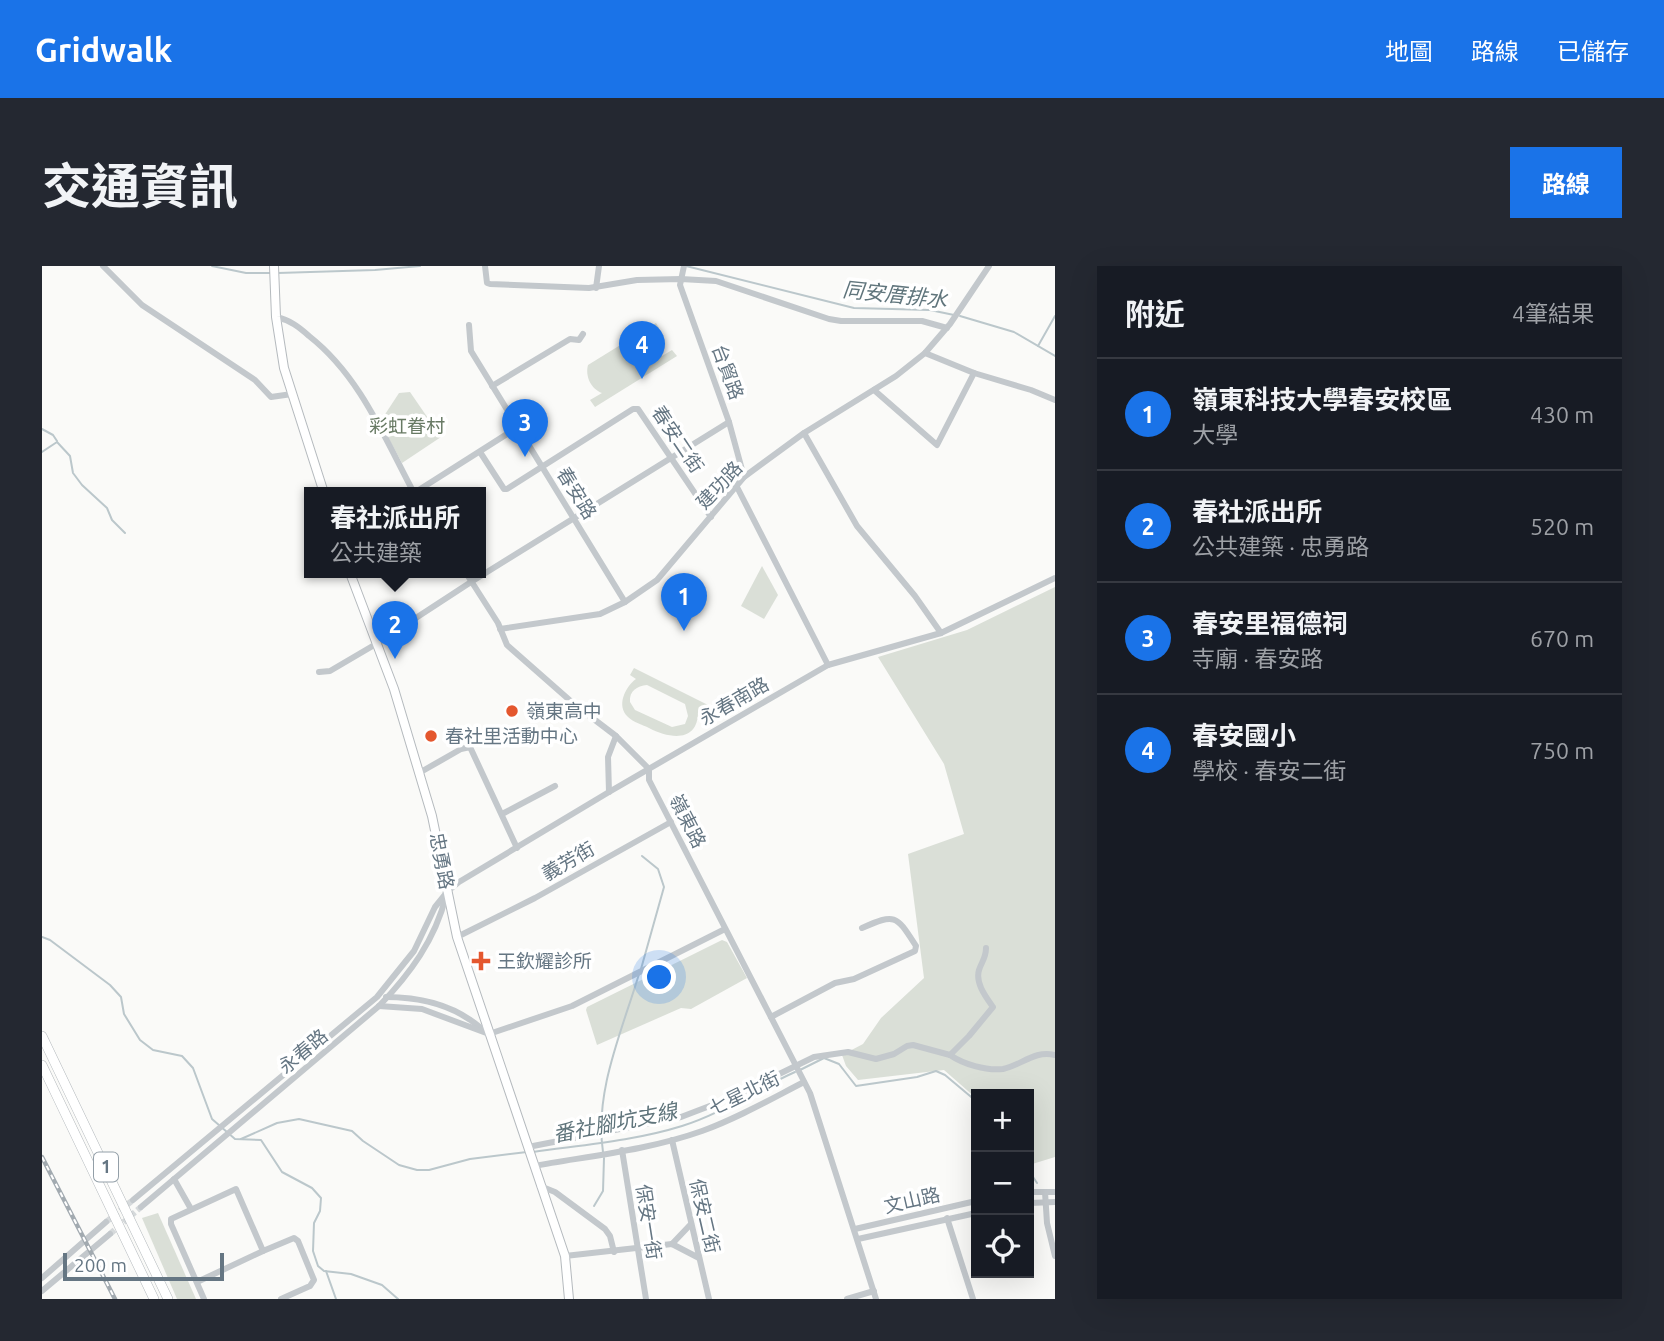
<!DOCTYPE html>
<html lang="zh-TW">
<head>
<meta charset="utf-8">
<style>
  body { margin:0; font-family:Ubuntu,"Noto Sans TC",sans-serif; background:#242831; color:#f1f3f6 }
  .controls { position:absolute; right:21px; bottom:21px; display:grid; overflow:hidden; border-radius:0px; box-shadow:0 7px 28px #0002 }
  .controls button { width:63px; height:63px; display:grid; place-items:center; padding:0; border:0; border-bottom:2px solid #363941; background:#171b24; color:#f1f3f6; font:35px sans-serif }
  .scale { position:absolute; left:21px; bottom:18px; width:161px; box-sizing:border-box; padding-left:7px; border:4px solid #657683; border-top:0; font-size:19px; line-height:24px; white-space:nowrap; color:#657683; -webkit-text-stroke:5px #fff; paint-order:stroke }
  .you { position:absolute; left:618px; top:712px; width:24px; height:24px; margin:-18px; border:5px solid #fff; border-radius:50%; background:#1a73e8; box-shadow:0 0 0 10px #1a73e833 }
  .badge { display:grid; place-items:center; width:46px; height:46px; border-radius:50%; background:#1a73e8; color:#fff; font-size:23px; font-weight:700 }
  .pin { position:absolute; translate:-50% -58px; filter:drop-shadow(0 2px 4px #0008) }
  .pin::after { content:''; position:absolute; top:37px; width:24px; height:21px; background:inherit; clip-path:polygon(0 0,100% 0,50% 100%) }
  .popup { position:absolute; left:262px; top:221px; width:182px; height:91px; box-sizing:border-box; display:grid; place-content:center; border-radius:0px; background:#171b24; filter:drop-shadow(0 2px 5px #0005); font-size:23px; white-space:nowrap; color:#9ea1a6 }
  .popup b { font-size:26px; color:#f1f3f6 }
  .popup::after { content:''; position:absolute; left:50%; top:100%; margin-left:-14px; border:14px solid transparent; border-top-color:#171b24 }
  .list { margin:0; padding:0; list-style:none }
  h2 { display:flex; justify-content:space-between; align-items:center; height:91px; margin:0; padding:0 28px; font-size:30px }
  h2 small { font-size:23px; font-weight:400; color:#9ea1a6 }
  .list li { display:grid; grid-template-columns:46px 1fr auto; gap:21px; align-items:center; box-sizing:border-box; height:112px; padding:0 28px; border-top:2px solid #363941 }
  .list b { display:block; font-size:26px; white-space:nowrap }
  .list p { margin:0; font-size:23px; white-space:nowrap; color:#9ea1a6 }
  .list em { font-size:23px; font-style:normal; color:#9ea1a6 }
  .icon { flex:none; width:38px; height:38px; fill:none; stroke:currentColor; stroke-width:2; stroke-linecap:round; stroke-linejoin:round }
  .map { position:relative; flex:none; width:1013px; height:1033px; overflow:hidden; border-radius:0px }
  header { display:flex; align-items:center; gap:42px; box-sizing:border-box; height:98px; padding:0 35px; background:#1a73e8; color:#fff }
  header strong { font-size:33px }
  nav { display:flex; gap:38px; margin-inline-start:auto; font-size:24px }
  .intro { display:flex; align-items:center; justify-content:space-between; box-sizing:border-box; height:168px; padding:0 42px }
  h1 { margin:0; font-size:49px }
  .button { padding:18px 32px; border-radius:0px; background:#1a73e8; color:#fff; font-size:24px; font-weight:700 }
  main { display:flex; gap:42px; padding:0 42px }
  aside { flex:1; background:#171b24; border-radius:0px; box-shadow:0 7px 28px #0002 }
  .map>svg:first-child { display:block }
</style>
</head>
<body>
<header>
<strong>Gridwalk</strong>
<nav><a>地圖</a><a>路線</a><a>已儲存</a></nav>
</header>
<div class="intro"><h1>交通資訊</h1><a class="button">路線</a></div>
<main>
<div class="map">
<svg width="1013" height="1033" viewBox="0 0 1013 1033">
  <rect width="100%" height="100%" fill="#fafaf8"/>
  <!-- green -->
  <g fill="#dadfd7" fill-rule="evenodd">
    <path d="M614,57L617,62L606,69L620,80V90L630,84L635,90L553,141L548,134L560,127C549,123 543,110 546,99Z"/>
    <polygon points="368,126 399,171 360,197 338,156 357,127"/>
    <polygon points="720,300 736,329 722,353 699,340"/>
    <polygon points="1013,321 1013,891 987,899 987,828 934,828 934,832 902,804 816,814 804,800 800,789 821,778 839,752 882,712 866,588 922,568 902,498 836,391 925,364"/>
    <path d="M592,402L678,445L674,453L656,444C657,477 628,473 607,462C601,459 591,456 586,451C574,440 583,421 594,413L588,409ZM605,419L643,438L646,450L643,458L630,461L593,444L588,436C587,425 595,420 605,419Z"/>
    <polygon points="680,674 685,676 705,712 649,743 639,742 555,779 544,744 545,741"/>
    <polygon points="116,947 154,1033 135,1033 100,952"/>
  </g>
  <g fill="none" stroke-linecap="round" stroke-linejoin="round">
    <!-- stream -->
    <g stroke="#bbc7cb" stroke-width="2">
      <polyline points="170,0 204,7 230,7"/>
      <polyline points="644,0 812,42 888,44 912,49"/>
      <polyline points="236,7 333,4 378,0"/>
      <polyline points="918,50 972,66 1013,90"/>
      <polyline points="996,80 1013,50"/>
      <polyline points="0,163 11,169 15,175"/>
      <polyline points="0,186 15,176 28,190 31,207 40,219 65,242 70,254 83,267"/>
      <polyline points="0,671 8,674 68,719 79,731 82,748 98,774 111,784 140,790 151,802 170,853 193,873 219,874 240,906 270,922 279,932 278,945 272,957 271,985 276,1000 282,1005 309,1008 340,1019 356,1033"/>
      <polyline points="599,703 622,621 616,603 600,590"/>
      <polyline points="758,804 782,792 797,798 814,820 875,811 894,805 903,809 934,835"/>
      <polyline points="199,873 235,857 257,853 310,865 321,875 357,899 375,904 387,904 428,893 485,886"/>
      <path d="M491,886C540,879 592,875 640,860C681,847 715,823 753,806"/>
      <path d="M561,886C552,826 580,765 597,708"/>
      <polyline points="987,905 995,917"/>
      <polyline points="552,940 561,925 562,892"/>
      <polyline points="284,1005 294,1033"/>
    </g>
    <!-- minor-tunnel -->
    <g stroke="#d5d9db" stroke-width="6" stroke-dasharray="6 3" stroke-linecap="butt">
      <polyline points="64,956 91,934"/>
      <polyline points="68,968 99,941"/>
    </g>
    <defs>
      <g id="major">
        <polyline points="232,0 234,51 242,102 282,227"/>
        <polyline points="308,307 352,423 390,550 415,671 523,990 527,1033"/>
      </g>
      <g id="highway">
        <polyline points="0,770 126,1033"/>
        <polyline points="0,799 112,1033"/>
      </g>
    </defs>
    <!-- major casing -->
    <use href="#major" stroke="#b5babe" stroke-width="10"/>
    <!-- highway casing -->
    <use href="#highway" stroke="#b4b9bd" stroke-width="10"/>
    <!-- minor -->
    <g stroke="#c3c8cc" stroke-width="6">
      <polyline points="61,0 100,39 213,114 229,131 250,128"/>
      <polyline points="443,0 445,17 448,18 547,22 595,14 639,13 674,15 787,53 799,55 880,55 905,62"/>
      <polyline points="642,0 638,19 687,156 702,211"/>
      <polyline points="554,22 557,0"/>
      <path d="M234,51C248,54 257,61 267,70C318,110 342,171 372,227"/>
      <polyline points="427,59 429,85 583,336"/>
      <polyline points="883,87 932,107 989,124 1013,134"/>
      <polyline points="450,120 528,73 537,74 541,68"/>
      <polyline points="832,124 895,179 932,107"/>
      <polyline points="762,167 815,260 873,330 899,367"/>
      <polyline points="438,186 462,223 465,223 591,143 596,143 669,251"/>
      <polyline points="695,221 786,399"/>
      <polyline points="372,227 476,161"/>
      <polyline points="424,307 456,357 465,379 532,438 574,470 607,503 607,514 768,827 834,1033"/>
      <polyline points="458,363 558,348 583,336 615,314 702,211 762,167 854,110 883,87 908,58 947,0"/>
      <polyline points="277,406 288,405 334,378 429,316 687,156"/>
      <polyline points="377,507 419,483 428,481 475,582"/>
      <polyline points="567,526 566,491 574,470"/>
      <polyline points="460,548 513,520"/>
      <polyline points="415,671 493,632 629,556"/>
      <path d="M944,682C944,692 940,695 937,704C933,717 944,731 951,741L927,770L908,789C921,798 944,805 961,803C980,799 992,784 1013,789"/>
      <path d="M344,731C380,731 413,739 440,763"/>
      <polyline points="337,740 380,743 447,768 530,740 683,663"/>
      <path d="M729,751L793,717L812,713L873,685L874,680C854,649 854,647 820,662"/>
      <polyline points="630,874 667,1033"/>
      <polyline points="486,881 639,851 686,833 772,791 806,786 834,793 852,788 865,780 871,779 908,789"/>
      <polyline points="580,884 604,1033"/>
      <path d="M492,900C547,890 607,884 660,865C696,852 729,833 762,816"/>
      <polyline points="132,913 149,943"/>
      <polyline points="498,920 513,926 563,963 568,970 572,986"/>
      <polyline points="987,926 1013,926"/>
      <polyline points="1003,926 1005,957 1013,990"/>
      <polyline points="91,934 335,731 372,685 393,641 406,625 417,616 567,526 786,399 899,367 1013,312"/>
      <polyline points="987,937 1013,936"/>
      <path d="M99,941L337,740C368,708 393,674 404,630"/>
      <polyline points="905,952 931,1033"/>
      <polyline points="813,963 934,935"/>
      <polyline points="816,973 934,947"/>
      <polyline points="630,978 657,992"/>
      <polyline points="630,978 649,958"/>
      <polyline points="523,990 630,978"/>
      <polyline points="0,1012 64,956"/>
      <polyline points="155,1016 221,985"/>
      <polyline points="0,1025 68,968"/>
      <polyline points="162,1033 129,958 129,953 194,923 221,985 252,972 256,975 272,1014 268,1020 239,1033"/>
      <polyline points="805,1033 832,1025"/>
    </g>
    <!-- major -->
    <use href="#major" stroke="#fff" stroke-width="8"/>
    <!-- highway -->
    <use href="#highway" stroke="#fff" stroke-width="9"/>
    <defs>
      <polyline id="rail" points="0,891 73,1033"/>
    </defs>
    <!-- rail casing -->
    <use href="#rail" stroke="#a2aab0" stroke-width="4.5"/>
    <!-- rail -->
    <use href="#rail" stroke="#fff" stroke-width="2" stroke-dasharray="5" stroke-linecap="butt"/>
  </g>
  <!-- markers -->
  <g fill="#e4572e" stroke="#fff" stroke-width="2.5">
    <circle cx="470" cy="445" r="7"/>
    <circle cx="389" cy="470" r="7"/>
    <path d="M435.5 684.5h7v7h7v7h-7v7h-7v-7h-7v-7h7z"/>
  </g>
  <g text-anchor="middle" stroke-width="7" stroke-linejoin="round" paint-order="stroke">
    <!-- shield labels -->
    <rect fill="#fff" stroke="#939fa8" stroke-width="2" x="52" y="886.5" width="24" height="29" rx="5"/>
    <g font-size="18" font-weight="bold" fill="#657683">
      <text x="64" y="907">1</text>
    </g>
    <!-- street labels -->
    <g font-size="19" fill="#657683" stroke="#fff">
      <text transform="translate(686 106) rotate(70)" y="7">台貿路</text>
      <text transform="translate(636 173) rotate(56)" y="7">春安二街</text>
      <text transform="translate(677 219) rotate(-47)" y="7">建功路</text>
      <text transform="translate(535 227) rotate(58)" y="7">春安路</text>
      <text transform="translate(692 435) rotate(-30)" y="7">永春南路</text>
      <text transform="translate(646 555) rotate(63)" y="7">嶺東路</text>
      <text transform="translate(400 595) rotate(79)" y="7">忠勇路</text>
      <text transform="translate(526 595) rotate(-30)" y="7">義芳街</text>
      <text transform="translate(261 785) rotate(-40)" y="7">永春路</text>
      <text transform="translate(702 827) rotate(-26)" y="7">七星北街</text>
      <text transform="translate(870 934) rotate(-13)" y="7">文山路</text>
      <text transform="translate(663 950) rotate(77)" y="7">保安二街</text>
      <text transform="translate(607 956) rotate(81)" y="7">保安一街</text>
    </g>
    <!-- park labels -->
    <g font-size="19" fill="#687a64" stroke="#fff">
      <text x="365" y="167">彩虹眷村</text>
    </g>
    <!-- poi labels -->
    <g font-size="19" fill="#657683" stroke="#fff" text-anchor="start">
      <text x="484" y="452">嶺東高中</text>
      <text x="403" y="477">春社里活動中心</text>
      <text x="455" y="702">王欽耀診所</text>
    </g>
    <!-- water labels -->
    <g font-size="21" font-style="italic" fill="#60757c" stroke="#fff">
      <text transform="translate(853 29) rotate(6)" y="7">同安厝排水</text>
      <text transform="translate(573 857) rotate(-11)" y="7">番社腳坑支線</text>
    </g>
  </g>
</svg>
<div class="controls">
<button>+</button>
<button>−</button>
<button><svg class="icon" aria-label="locate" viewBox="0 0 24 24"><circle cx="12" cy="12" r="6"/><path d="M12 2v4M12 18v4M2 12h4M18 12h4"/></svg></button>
</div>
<div class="scale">200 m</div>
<div class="you"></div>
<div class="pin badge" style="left:642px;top:365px">1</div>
<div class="pin badge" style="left:353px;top:393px">2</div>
<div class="popup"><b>春社派出所</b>公共建築</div>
<div class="pin badge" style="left:483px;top:191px">3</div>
<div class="pin badge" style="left:600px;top:113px">4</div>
</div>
<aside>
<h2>附近<small>4筆結果</small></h2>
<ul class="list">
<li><span class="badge">1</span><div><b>嶺東科技大學春安校區</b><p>大學</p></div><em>430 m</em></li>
<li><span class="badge">2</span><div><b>春社派出所</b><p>公共建築 · 忠勇路</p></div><em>520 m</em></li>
<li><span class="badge">3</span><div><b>春安里福德祠</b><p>寺廟 · 春安路</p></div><em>670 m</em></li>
<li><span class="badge">4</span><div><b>春安國小</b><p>學校 · 春安二街</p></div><em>750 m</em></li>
</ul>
</aside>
</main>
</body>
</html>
